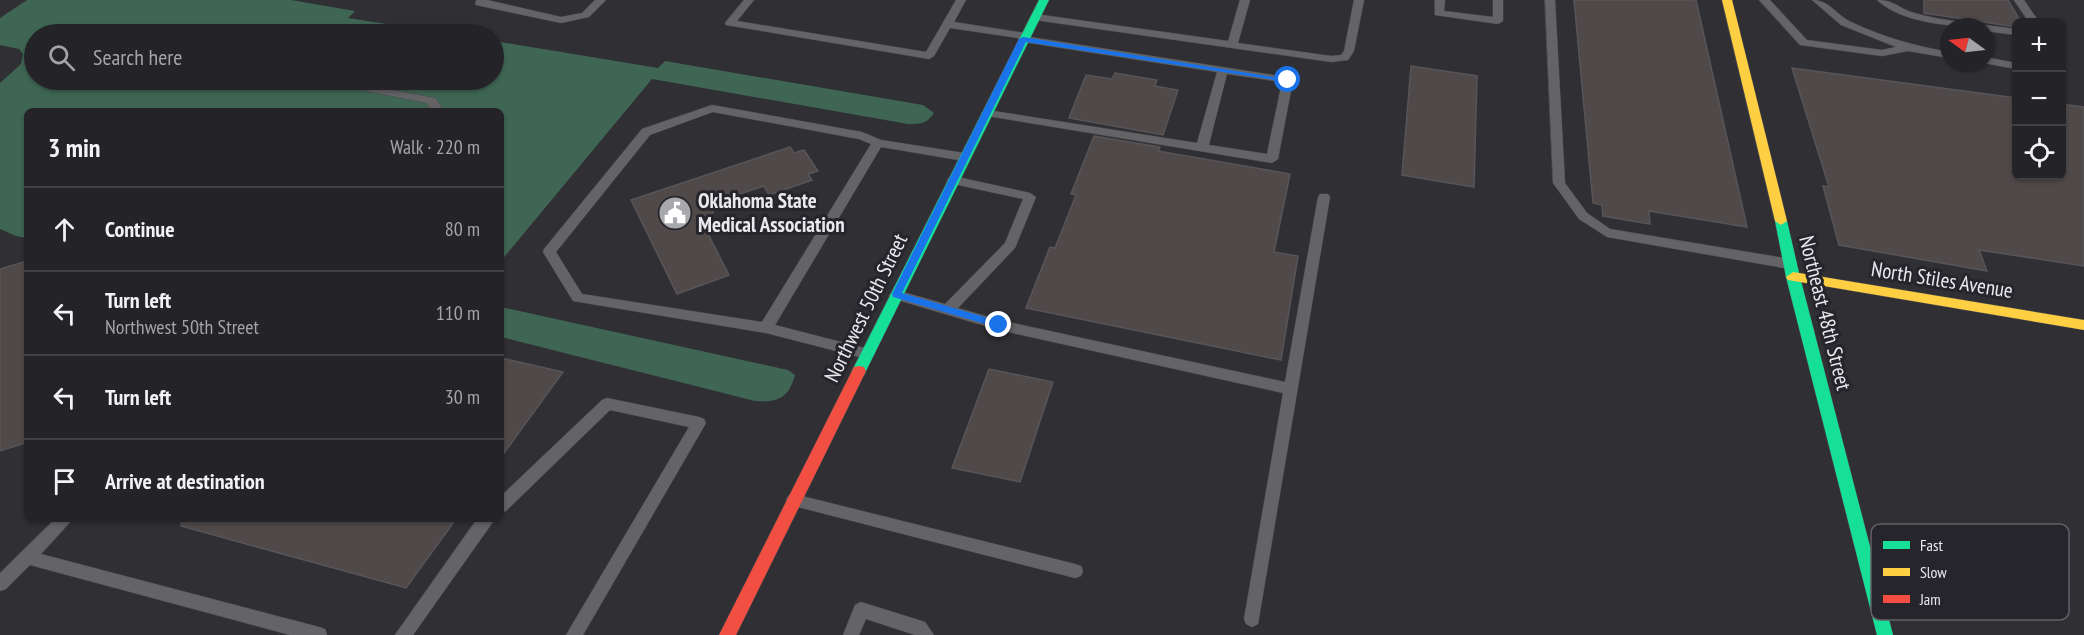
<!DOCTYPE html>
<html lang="en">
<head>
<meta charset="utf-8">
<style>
  body { margin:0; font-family:"PT Sans Narrow",sans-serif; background:#2c2b2f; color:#f1f3f6 }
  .controls { position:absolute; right:18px; top:18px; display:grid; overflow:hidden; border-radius:9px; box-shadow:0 2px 4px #0004 }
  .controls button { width:54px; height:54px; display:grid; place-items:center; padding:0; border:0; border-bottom:2px solid #414044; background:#242327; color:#f1f3f6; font:30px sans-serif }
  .compass { position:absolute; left:1940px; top:18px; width:54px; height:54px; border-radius:50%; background:#242327; box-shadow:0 2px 4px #0004; rotate:285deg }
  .stop { position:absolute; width:18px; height:18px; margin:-14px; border:4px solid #1a73e8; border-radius:50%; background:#fff }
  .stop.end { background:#1a73e8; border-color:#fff; box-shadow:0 2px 6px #0008 }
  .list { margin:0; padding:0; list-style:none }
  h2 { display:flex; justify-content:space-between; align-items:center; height:78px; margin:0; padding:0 24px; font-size:26px }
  h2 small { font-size:20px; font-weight:400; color:#a3a4a7 }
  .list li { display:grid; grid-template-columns:39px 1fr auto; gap:18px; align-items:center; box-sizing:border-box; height:84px; padding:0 24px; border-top:2px solid #414044 }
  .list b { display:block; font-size:22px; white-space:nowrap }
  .list p { margin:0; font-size:20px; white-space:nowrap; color:#a3a4a7 }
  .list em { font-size:20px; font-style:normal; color:#a3a4a7 }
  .icon { flex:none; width:33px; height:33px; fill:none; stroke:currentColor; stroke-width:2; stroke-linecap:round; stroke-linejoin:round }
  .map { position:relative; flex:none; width:2084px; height:635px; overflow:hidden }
  .search { position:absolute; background:#242327; box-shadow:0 2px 4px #0004; left:24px; top:24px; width:480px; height:66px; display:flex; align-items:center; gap:15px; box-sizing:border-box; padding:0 21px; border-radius:33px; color:#a3a4a7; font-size:22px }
  .panel { position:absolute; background:#242327; box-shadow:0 2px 4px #0004; left:24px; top:108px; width:480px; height:414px; border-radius:9px }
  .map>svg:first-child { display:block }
</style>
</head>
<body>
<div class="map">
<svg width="2084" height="635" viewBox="0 0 2084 635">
  <rect width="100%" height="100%" fill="#302f34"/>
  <!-- forest -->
  <g fill="#3f6654">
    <path d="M27,0H291L355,11L348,18L451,34H34V80H494V41L658,68L665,61L923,105L934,113C927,124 920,124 908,124L652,79L501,261V111H27V238L16,236L0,229V83L21,64L23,54L19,49L0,45V18Z"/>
    <path d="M501,307L788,370L795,375C789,398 777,403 755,401L501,337Z"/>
  </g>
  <!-- building -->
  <g fill="#504949" stroke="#575558" stroke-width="1.5">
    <polygon points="1574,0 1696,0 1747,227 1649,211 1650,224 1603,216 1602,205 1593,203"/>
    <polygon points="1924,0 2008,0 2021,22 2016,22 2016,27 1924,13"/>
    <polygon points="1411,66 1477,76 1474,187 1402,175"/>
    <polygon points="1792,68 2016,98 2016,176 2061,176 2061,104 2084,107 2084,266 1979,250 1987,271 1839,245 1823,186 1829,187"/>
    <polygon points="1115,73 1157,80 1155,86 1178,90 1163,135 1069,118 1086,75 1112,79"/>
    <polygon points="1094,136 1160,147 1158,151 1290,174 1274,252 1298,256 1281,360 1026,308 1050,247 1055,248 1076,195 1071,194"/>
    <polygon points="790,147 794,153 804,150 818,171 808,174 812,180 769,195 764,186 721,200 704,226 729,275 677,294 631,200"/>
    <polygon points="27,261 25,443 0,451 0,269"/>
    <polygon points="501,358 563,372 501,457"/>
    <polygon points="989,369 1053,382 1020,482 952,468"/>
    <polygon points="182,519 456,519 406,588 181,526"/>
  </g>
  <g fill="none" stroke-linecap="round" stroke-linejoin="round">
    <defs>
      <g id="lane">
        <polygon points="477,0 487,0 561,17 582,13 595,0 606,0 589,17 561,23 476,5 475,3"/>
        <path d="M744,0H754L737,21L926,52L956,0H966L954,22L1025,33L1029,34L1030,37L1292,78L1293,80L1278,159L1272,163L987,116L981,113L987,110L1197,143L1217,72L1023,42L1019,41L1018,38L950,28L934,56L929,59L726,25L725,23ZM1227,74L1282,82L1267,154L1209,145Z"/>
        <polygon points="1240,0 1250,0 1238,43 1331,56 1341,55 1344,51 1354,0 1364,0 1354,51 1348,60 1331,62 1035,20 1030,17 1035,14 1228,41"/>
        <polygon points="1435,0 1445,0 1444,11 1493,17 1493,0 1503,0 1503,21 1498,24 1435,15"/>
        <polygon points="1545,0 1555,0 1565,183 1587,213 1610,229 1790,259 1796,264 1795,267 1790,269 1607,237 1579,219 1553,183"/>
        <path d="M1759,0H1770L1807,40L1882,50L1896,47L1841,25L1812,0C1830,0 1836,15 1851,22C1883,37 1915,46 1949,52V58L1908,51L1882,56L1800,45Z"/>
        <path d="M1877,0C1894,0 1897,7 1911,12C1944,22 1983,24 2016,29V35L1985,31V27C1953,27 1901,23 1877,0Z"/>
        <polygon points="2014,0 2024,0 2039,22 2029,22"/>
        <polygon points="1985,57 2016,63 2016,69 1984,63"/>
        <polygon points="350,82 435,98 443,109 442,111 430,111 427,103 346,87 346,83"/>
        <path d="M712,105L862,132L881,140L964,153L970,157L964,161L881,147L775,325L872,350L874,354L872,358L867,359L766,333L573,301L543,252L544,249L642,129ZM713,112L859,139L871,144L762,322L582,294L556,252L650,135Z"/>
        <polygon points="953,176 1030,193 1036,197 1015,248 958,308 999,320 1285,382 1318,197 1320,194 1328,194 1330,197 1258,624 1252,627 1246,624 1244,619 1283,393 999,330 891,298 889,295 896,290 945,304 1005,243 1023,199 949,183 947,180"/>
        <polygon points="607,398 699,417 704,419 706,423 583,635 566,635 689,427 610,410 506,511 501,513 501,496 602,400"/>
        <polygon points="794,494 1075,564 1081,566 1083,571 1081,576 1075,578 794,506 789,505 786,500 789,495"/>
        <polygon points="55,519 73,519 41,554 319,627 325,629 327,635 290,635 30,565 6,589 0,591 0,573"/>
        <polygon points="477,519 495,519 413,635 395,635"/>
        <polygon points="861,602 925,622 934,635 915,635 866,619 859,635 843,635 855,605"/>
      </g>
      <g id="fast">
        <polygon points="1039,0 1049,0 866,371 864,375 854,375 852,371"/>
        <polygon points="1781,217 1787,221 1800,277 1893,635 1877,635 1786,277 1775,221"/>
      </g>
      <g id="slow">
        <polygon points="1722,0 1732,0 1787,221 1781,225 1775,221"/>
        <polygon points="1793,272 2084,320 2084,330 1788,280 1786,277"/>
      </g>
      <polygon id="jam" points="859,366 864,367 866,371 736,635 719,635 852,371 854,367"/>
    </defs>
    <!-- lane casing -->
    <use href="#lane" stroke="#4b4b4e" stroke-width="1"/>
    <!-- fast casing -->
    <use href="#fast" stroke="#4b4b4e" stroke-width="1"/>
    <!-- slow casing -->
    <use href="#slow" stroke="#4b4b4e" stroke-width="1"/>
    <!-- jam casing -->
    <use href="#jam" stroke="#4b4b4e" stroke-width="1"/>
    <!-- lane -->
    <use href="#lane" fill="#646466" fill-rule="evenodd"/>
    <!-- fast -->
    <use href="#fast" fill="#16e098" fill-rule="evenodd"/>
    <!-- slow -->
    <use href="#slow" fill="#ffcf43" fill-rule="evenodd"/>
    <!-- jam -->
    <use href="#jam" fill="#f24e42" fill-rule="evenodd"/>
  </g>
  <!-- route -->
  <polygon fill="#1a73e8" points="1023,37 1292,80 1288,82 1026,42 902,293 1002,322 1002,327 999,328 893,297 892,294 1019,39"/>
  <!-- icons -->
  <defs>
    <symbol id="civic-disc" viewBox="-11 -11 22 22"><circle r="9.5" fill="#a9a8ad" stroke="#25252b"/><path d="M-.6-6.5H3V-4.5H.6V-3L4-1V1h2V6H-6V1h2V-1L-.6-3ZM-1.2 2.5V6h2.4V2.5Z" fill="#fff"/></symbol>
  </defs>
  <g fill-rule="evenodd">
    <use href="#civic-disc" x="656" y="194" width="38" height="38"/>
  </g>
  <g text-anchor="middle" stroke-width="6" stroke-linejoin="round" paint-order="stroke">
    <!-- poi labels -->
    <g font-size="21" font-weight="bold" fill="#eae9ee" stroke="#25252b" text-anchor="start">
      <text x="698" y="208">Oklahoma State<tspan x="698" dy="24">Medical Association</tspan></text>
    </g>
    <!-- street labels -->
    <g font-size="21" fill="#eae9ee" stroke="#25252b">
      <text transform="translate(1942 280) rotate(9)" y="7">North Stiles Avenue</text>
      <text transform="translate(866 308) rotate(-64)" y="7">Northwest 50th Street</text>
      <text transform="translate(1825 313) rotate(76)" y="7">Northeast 48th Street</text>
    </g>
  </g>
  <!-- legend -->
  <rect x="1871" y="524" width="198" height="96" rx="9" fill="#25252b" stroke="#606066" stroke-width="1.5"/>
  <rect x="1883" y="541" width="27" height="8" fill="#16e098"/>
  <rect x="1883" y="568" width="27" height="8" fill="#ffcf43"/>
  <rect x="1883" y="595" width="27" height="8" fill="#f24e42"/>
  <g font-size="16" fill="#eae9ee">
    <text x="1920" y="551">Fast</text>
    <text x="1920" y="578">Slow</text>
    <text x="1920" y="605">Jam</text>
  </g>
</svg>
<div class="controls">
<button>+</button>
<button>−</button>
<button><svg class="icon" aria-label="locate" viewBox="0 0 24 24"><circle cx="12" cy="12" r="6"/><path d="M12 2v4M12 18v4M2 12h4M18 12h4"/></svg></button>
</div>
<svg class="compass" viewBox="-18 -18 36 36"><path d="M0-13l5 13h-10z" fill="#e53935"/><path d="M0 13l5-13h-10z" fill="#a3a4a7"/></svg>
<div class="stop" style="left:1288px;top:80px"></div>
<div class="stop end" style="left:999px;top:325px"></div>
<div class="search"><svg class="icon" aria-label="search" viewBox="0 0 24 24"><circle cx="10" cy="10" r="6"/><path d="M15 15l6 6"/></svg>Search here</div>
<section class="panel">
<h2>3 min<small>Walk · 220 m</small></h2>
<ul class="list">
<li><svg class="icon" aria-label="ahead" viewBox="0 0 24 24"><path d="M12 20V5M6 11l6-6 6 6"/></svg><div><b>Continue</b></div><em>80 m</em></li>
<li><svg class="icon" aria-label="left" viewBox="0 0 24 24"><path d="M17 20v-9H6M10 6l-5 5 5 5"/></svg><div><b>Turn left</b><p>Northwest 50th Street</p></div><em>110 m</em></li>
<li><svg class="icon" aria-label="left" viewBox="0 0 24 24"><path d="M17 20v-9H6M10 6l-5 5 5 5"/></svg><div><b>Turn left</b></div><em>30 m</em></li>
<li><svg class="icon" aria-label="arrive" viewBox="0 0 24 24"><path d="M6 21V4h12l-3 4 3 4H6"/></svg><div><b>Arrive at destination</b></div></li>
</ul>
</section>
</div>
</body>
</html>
